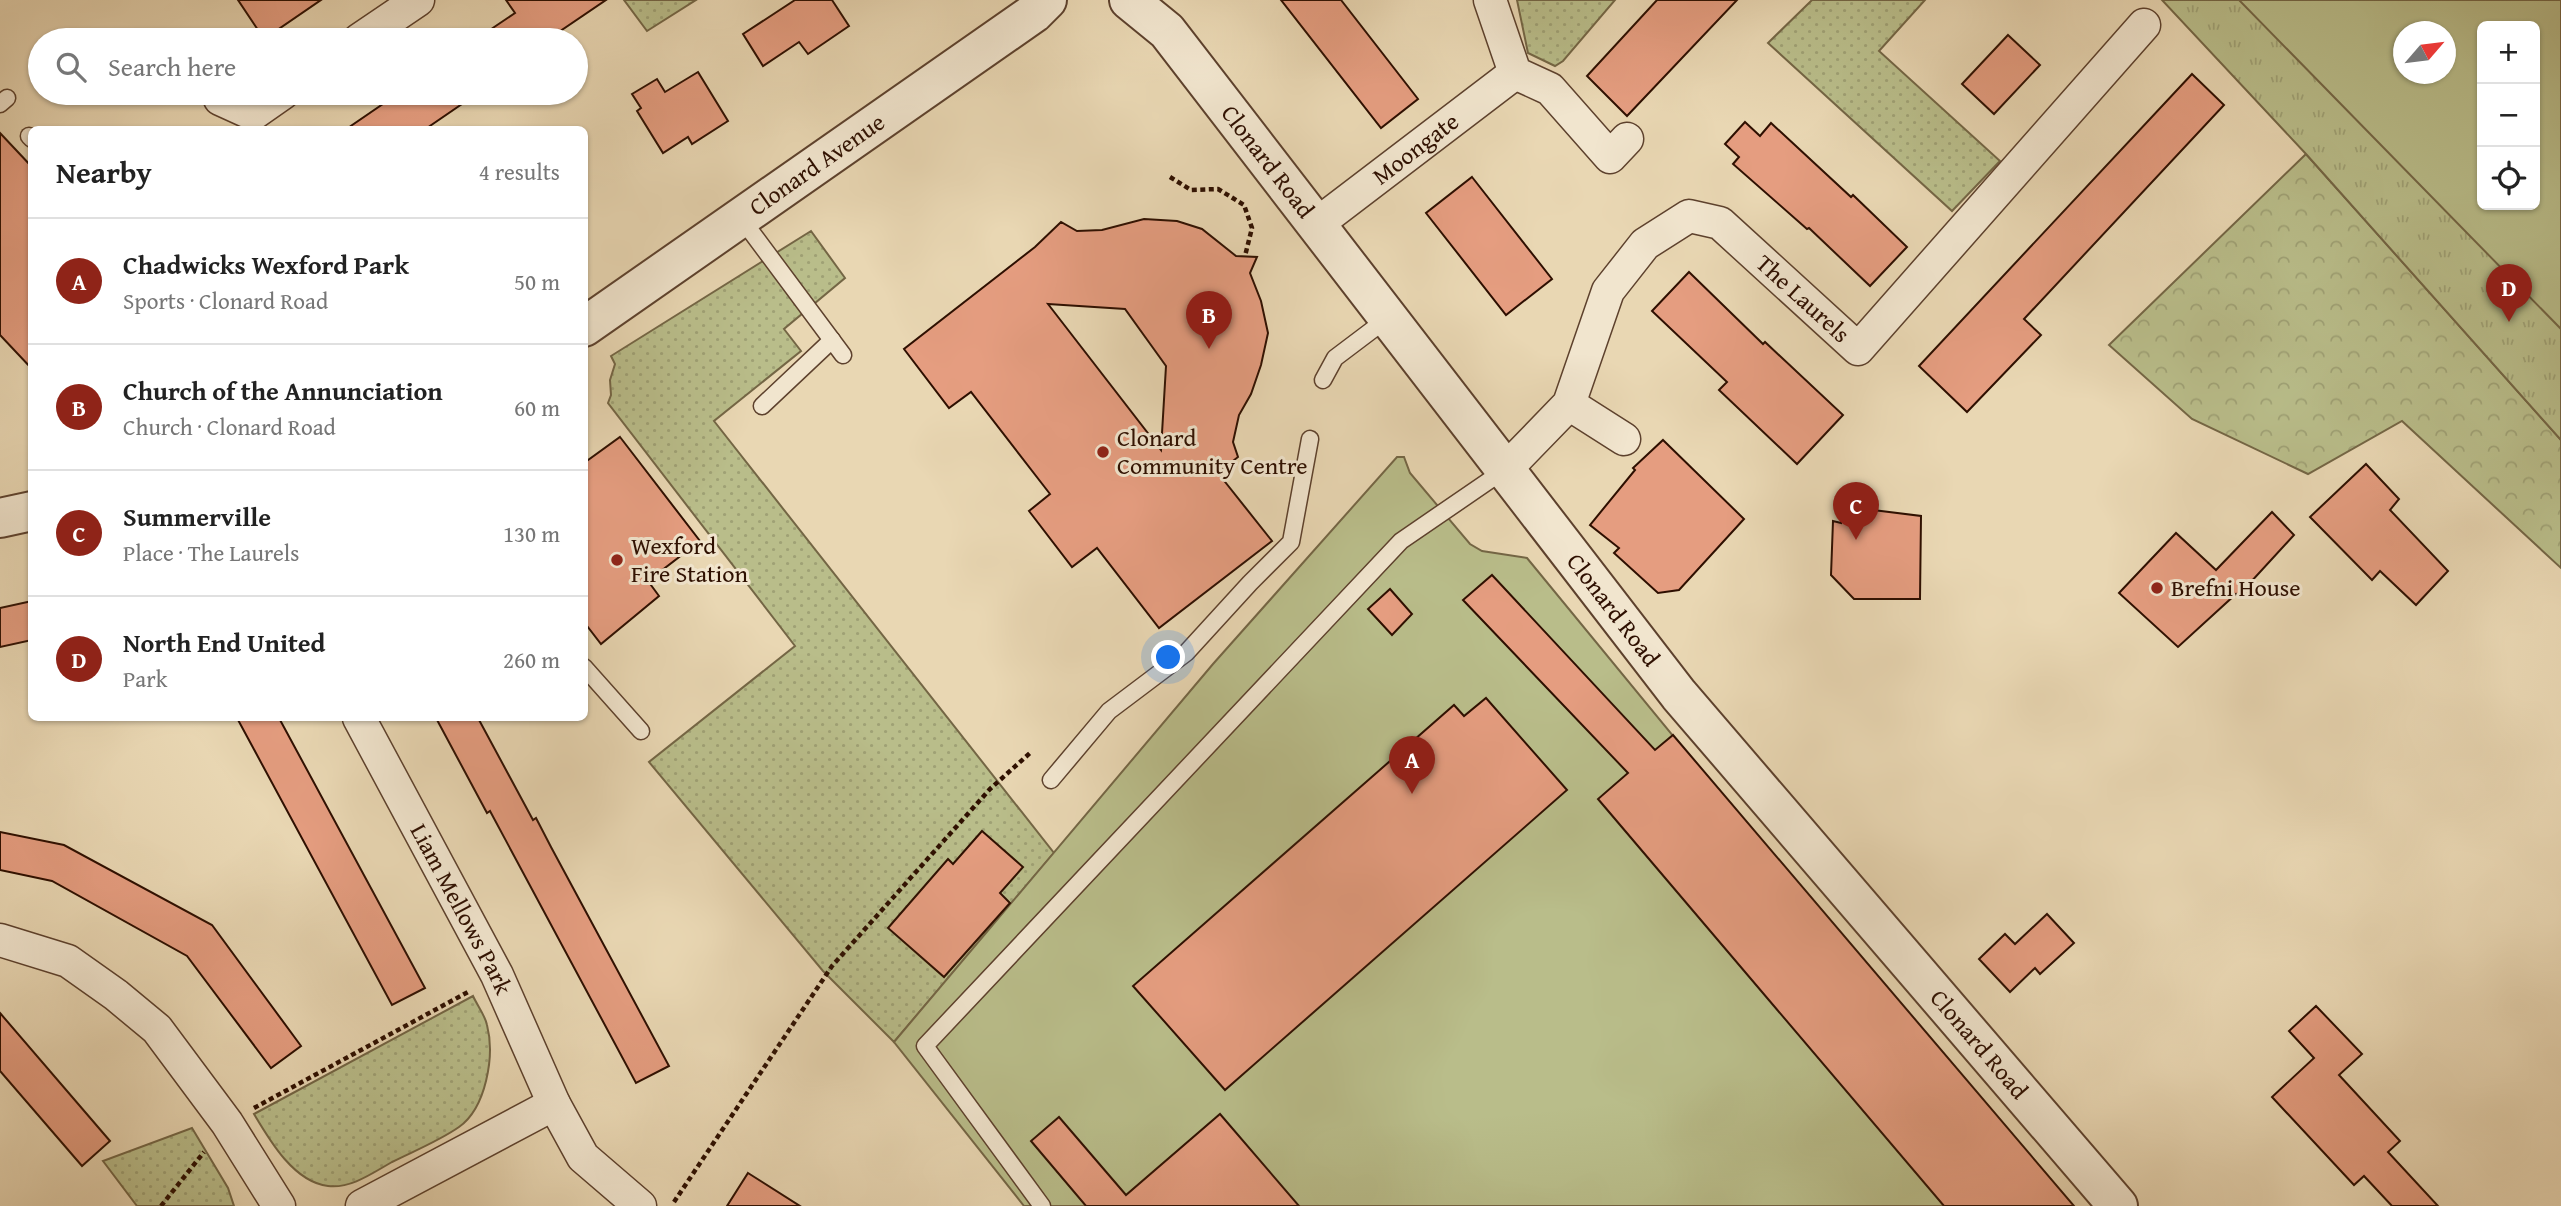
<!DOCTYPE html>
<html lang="en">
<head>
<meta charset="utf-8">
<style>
  body { margin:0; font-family:"Gentium Book Plus",serif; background:#f6f6f6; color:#222 }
  .controls { position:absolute; right:21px; top:21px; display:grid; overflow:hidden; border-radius:10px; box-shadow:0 2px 5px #0004 }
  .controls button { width:63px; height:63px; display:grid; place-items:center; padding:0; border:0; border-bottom:2px solid #e0e0e0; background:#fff; color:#222; font:35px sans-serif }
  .compass { position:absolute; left:2393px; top:21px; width:63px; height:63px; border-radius:50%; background:#fff; box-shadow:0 2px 5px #0004; rotate:62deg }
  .you { position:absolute; left:1169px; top:658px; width:24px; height:24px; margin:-18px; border:5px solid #fff; border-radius:50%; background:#1a73e8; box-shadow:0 0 0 10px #1a73e833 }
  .badge { display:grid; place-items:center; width:46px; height:46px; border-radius:50%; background:#8f2418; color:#fff; font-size:23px; font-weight:700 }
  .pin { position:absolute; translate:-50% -58px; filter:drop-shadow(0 2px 4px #0008) }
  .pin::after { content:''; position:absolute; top:37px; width:24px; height:21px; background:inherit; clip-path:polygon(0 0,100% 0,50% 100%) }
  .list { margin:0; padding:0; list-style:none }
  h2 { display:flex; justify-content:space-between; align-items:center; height:91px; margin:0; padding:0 28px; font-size:30px }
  h2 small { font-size:23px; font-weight:400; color:#767676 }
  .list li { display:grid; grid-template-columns:46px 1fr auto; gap:21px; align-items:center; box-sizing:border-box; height:126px; padding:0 28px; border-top:2px solid #e0e0e0 }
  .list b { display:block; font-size:26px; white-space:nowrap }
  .list p { margin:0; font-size:23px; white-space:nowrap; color:#767676 }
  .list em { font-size:23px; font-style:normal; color:#767676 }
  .icon { flex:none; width:38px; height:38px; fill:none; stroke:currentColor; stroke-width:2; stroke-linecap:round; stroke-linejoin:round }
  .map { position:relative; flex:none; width:2561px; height:1206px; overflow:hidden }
  .search { position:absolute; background:#fff; box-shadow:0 2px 5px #0004; left:28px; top:28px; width:560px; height:77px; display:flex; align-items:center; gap:18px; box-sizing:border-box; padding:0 24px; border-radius:38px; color:#767676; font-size:26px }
  .panel { position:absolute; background:#fff; box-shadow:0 2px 5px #0004; left:28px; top:126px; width:560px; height:595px; border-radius:10px }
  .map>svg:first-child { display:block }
</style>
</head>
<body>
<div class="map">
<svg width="2561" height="1206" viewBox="0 0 2561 1206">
  <defs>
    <pattern id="grass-dots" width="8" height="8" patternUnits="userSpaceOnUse" patternTransform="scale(1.75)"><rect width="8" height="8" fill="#b9bd8a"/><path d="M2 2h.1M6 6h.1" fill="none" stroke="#9fa175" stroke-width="1.8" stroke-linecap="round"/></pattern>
    <pattern id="forest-crowns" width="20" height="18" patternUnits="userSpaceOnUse" patternTransform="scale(1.75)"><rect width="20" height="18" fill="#b9bd8a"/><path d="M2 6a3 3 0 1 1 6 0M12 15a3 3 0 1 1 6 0" fill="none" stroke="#9fa175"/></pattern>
    <pattern id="park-tufts" width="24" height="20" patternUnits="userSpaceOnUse" patternTransform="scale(1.75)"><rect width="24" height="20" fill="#b9bd8a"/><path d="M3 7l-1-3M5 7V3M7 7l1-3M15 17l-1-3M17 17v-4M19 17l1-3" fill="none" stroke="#9fa175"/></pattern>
  </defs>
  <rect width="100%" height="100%" fill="#e9d7b3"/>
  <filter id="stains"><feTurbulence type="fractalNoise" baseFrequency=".00286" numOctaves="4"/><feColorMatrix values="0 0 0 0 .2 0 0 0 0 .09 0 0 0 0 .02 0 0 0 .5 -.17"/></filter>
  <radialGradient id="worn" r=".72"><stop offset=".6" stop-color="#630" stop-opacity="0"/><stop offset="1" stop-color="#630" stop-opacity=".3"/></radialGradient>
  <!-- grass -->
  <g fill="url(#grass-dots)" stroke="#746645" stroke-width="2">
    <polygon points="624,0 696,0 647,31"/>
    <polygon points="1517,0 1615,0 1563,61 1555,66 1528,53"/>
    <polygon points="1812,0 1925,0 1879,51 2000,161 1952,211 1768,43"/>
    <polygon points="811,231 845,278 784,329 801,351 714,421 1054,853 894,1042 823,971 649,762 795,646 608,403 611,395 610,380 615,364 611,356"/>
    <path d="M473,996C477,1005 485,1015 487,1025C495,1056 486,1108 459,1127C439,1141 414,1151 392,1162C374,1172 351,1189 328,1186C294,1182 270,1141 254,1114Z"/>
    <polygon points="192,1128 228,1188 234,1206 137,1206 103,1161"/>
  </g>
  <!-- forest -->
  <polygon fill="url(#forest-crowns)" stroke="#746645" stroke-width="2" points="2306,154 2561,440 2561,568 2402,421 2308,474 2192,419 2109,345"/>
  <!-- park -->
  <path fill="url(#park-tufts)" stroke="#746645" stroke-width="2" fill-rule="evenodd" d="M2162,0H2561V440L2306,154ZM2482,26H2535V205H2482ZM2404,32H2446V74H2404Z"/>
  <!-- pitch -->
  <g fill="#b9bd8a" stroke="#746645" stroke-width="2" fill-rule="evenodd">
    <path d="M2239,0H2561V329ZM2482,26H2535V205H2482ZM2404,32H2446V74H2404Z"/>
    <polygon points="1397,457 1404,457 1410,473 1470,544 1482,551 1527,558 1889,999 2071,1206 1024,1206 894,1042 1213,664"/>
  </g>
  <!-- building -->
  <g fill="#e59d80" stroke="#2e0f00" stroke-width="2" fill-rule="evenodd">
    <polygon points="238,0 321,0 264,39"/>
    <polygon points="506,0 606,0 547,40 475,40 515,13"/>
    <polygon points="795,0 832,0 849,26 808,54 799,42 763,66 743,34"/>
    <polygon points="1281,0 1341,0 1418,99 1381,128"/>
    <polygon points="1657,0 1737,0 1627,116 1587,76"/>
    <polygon points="2008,35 2040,65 1994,114 1962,84"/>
    <polygon points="698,72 728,121 692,144 688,137 663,153 637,111 641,108 632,94 657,79 665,92"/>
    <polygon points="2192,74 2224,105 2024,319 2041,335 1967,412 1919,366"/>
    <polygon points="399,93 478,93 424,130 345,130"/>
    <polygon points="1745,122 1760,136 1771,123 1851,197 1853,195 1907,247 1870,286 1809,228 1807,229 1733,164 1739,157 1725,144"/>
    <polygon points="0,133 32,167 32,369 0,335"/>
    <polygon points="1472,177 1552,279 1506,315 1426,213"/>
    <path d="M1144,219L1177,221L1202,229L1236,256L1257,257L1250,273L1261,301L1268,333L1261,365L1251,394L1239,415L1233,442L1238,457L1218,473L1272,541L1159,628L1097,548L1072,567L1029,511L1050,494L971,392L949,408L904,349L1035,247L1061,222L1077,231L1102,230ZM1048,304L1125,309L1166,366L1161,450Z"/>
    <polygon points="1689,272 1763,344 1765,342 1843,415 1797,464 1719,390 1727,382 1652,311"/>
    <polygon points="620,437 700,541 648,581 659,596 601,644 584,622 584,463"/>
    <polygon points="1663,440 1744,519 1679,590 1658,593 1614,553 1619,548 1590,525 1635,470 1633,468"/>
    <polygon points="2366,464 2399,499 2390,510 2448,571 2416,605 2380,571 2372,580 2310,517"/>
    <polygon points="1841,506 1921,516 1920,599 1854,599 1831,575 1833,521 1841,523"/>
    <polygon points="2272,512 2294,535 2238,596 2236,594 2178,647 2119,593 2176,533 2216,570"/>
    <polygon points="1492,575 1655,750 1673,735 2074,1206 1944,1206 1598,799 1628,773 1463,600"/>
    <polygon points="1390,589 1412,614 1392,635 1368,609"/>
    <polygon points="32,601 32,640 0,647 0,608"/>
    <polygon points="1486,698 1567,790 1225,1090 1133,986 1454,705 1464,716"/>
    <polygon points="237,718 279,718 425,988 392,1005"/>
    <polygon points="436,718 478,718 533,820 536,818 551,847 669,1066 636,1083 490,811 487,813"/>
    <polygon points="982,831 1023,867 1000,893 1010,903 944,977 888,928 948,859 953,864"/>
    <polygon points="0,832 64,845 212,925 301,1046 271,1068 187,956 52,881 0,870"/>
    <polygon points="2047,914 2074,943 2040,974 2035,968 2010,992 1979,959 2005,934 2015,944"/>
    <polygon points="2316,1006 2362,1054 2339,1075 2400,1141 2388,1152 2438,1206 2392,1206 2364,1176 2354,1185 2272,1097 2314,1058 2289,1031"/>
    <polygon points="0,1013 110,1141 82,1166 0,1071"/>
    <polygon points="1220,1114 1299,1206 1086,1206 1031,1141 1059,1117 1126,1195"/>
    <polygon points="748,1173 800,1206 727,1206"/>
  </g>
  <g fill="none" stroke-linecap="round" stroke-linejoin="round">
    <defs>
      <g id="service">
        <polyline points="0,104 7,98"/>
        <polyline points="29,136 32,139"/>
        <polyline points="741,218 843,355"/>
        <polyline points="1323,380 1335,358 1388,318"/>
        <polyline points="762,406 832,340"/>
        <polyline points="584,667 641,731"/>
        <polyline points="1051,780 1109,711 1186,653 1250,583 1291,542 1310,439"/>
        <polyline points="1042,1206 925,1046 1401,541 1506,469"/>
      </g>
      <g id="minor">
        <polyline points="1490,0 1515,73 1550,89 1610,157 1627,139"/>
        <polyline points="359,40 418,0"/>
        <polyline points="220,99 253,114 283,93"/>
        <path id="s1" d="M1317,224L1515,73"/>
        <polyline points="1569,404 1624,439"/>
        <path id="s2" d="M1506,469L1569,404L1608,291L1645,244L1689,216L1720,223L1858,349L2144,25"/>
        <path id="s3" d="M359,718L497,975L554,1104L583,1157L640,1206"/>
        <polyline points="0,940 68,961 116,995 157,1029 227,1123 279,1206"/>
        <polyline points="362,1206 554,1104"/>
      </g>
      <g id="tertiary">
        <path id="s4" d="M1129,0L1167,31L1679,695L2118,1206"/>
        <path id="s5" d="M584,327L1034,13L1047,0"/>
        <polyline points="0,518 32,511"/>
      </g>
    </defs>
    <!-- service casing -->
    <use href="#service" stroke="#5d412d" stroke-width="19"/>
    <!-- minor casing -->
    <use href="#minor" stroke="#5d412d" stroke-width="35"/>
    <!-- tertiary casing -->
    <use href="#tertiary" stroke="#5d412d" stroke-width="42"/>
    <!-- path -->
    <g stroke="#2e0f00" stroke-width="4.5" stroke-dasharray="5 3.5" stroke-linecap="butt">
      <polyline points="1170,177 1191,190 1218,189 1244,205 1252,228 1245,256"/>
      <polyline points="254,1108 468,992"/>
      <polyline points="674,1202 832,966 990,789 1030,753"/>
      <polyline points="161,1206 204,1152"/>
    </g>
    <!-- service -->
    <use href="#service" stroke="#f1e5ce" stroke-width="16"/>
    <!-- minor -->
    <use href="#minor" stroke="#f1e5ce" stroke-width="32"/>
    <!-- tertiary -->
    <use href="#tertiary" stroke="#f1e5ce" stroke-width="38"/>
  </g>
  <!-- markers -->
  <g fill="#8f2418" stroke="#f1e5ce" stroke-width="2.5">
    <circle cx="1103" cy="452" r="7"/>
    <circle cx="617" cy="560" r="7"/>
    <circle cx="2157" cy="588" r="7"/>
  </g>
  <g text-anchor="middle" stroke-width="6" stroke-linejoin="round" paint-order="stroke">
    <!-- street labels -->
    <g font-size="24" fill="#2e0f00" stroke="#f1e5ce">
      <text dy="8" stroke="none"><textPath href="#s1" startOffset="124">Moongate</textPath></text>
      <text dy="8" stroke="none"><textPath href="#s4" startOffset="214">Clonard Road</textPath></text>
      <text dy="8" stroke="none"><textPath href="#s5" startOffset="284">Clonard Avenue</textPath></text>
      <text dy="8" stroke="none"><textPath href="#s2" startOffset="466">The Laurels</textPath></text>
      <text dy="8" stroke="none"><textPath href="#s4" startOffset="780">Clonard Road</textPath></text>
      <text dy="8" stroke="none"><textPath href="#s3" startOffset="217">Liam Mellows Park</textPath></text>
      <text dy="8" stroke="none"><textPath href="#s4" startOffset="1348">Clonard Road</textPath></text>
    </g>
    <!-- poi labels -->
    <g font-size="24" fill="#2e0f00" stroke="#f1e5ce" text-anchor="start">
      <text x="1117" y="446">Clonard<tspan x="1117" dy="28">Community Centre</tspan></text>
      <text x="631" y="554">Wexford<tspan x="631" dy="28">Fire Station</tspan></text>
      <text x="2171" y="596">Brefni House</text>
    </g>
  </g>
  <rect width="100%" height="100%" filter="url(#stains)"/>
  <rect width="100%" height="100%" fill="url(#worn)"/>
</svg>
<div class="controls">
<button>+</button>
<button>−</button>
<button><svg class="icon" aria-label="locate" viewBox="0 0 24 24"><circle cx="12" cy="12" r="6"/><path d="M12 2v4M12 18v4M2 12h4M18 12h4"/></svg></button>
</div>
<svg class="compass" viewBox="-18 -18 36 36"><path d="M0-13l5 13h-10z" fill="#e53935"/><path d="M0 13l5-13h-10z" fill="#767676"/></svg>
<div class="you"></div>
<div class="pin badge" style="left:1412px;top:794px">A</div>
<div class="pin badge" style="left:1209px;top:349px">B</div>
<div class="pin badge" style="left:1856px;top:540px">C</div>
<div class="pin badge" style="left:2509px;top:322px">D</div>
<div class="search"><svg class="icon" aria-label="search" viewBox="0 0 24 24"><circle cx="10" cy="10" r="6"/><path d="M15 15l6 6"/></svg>Search here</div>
<section class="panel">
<h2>Nearby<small>4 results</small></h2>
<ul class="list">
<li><span class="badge">A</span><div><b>Chadwicks Wexford Park</b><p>Sports · Clonard Road</p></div><em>50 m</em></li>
<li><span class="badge">B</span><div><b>Church of the Annunciation</b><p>Church · Clonard Road</p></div><em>60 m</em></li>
<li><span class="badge">C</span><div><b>Summerville</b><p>Place · The Laurels</p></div><em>130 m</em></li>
<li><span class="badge">D</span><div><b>North End United</b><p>Park</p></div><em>260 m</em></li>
</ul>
</section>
</div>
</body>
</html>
